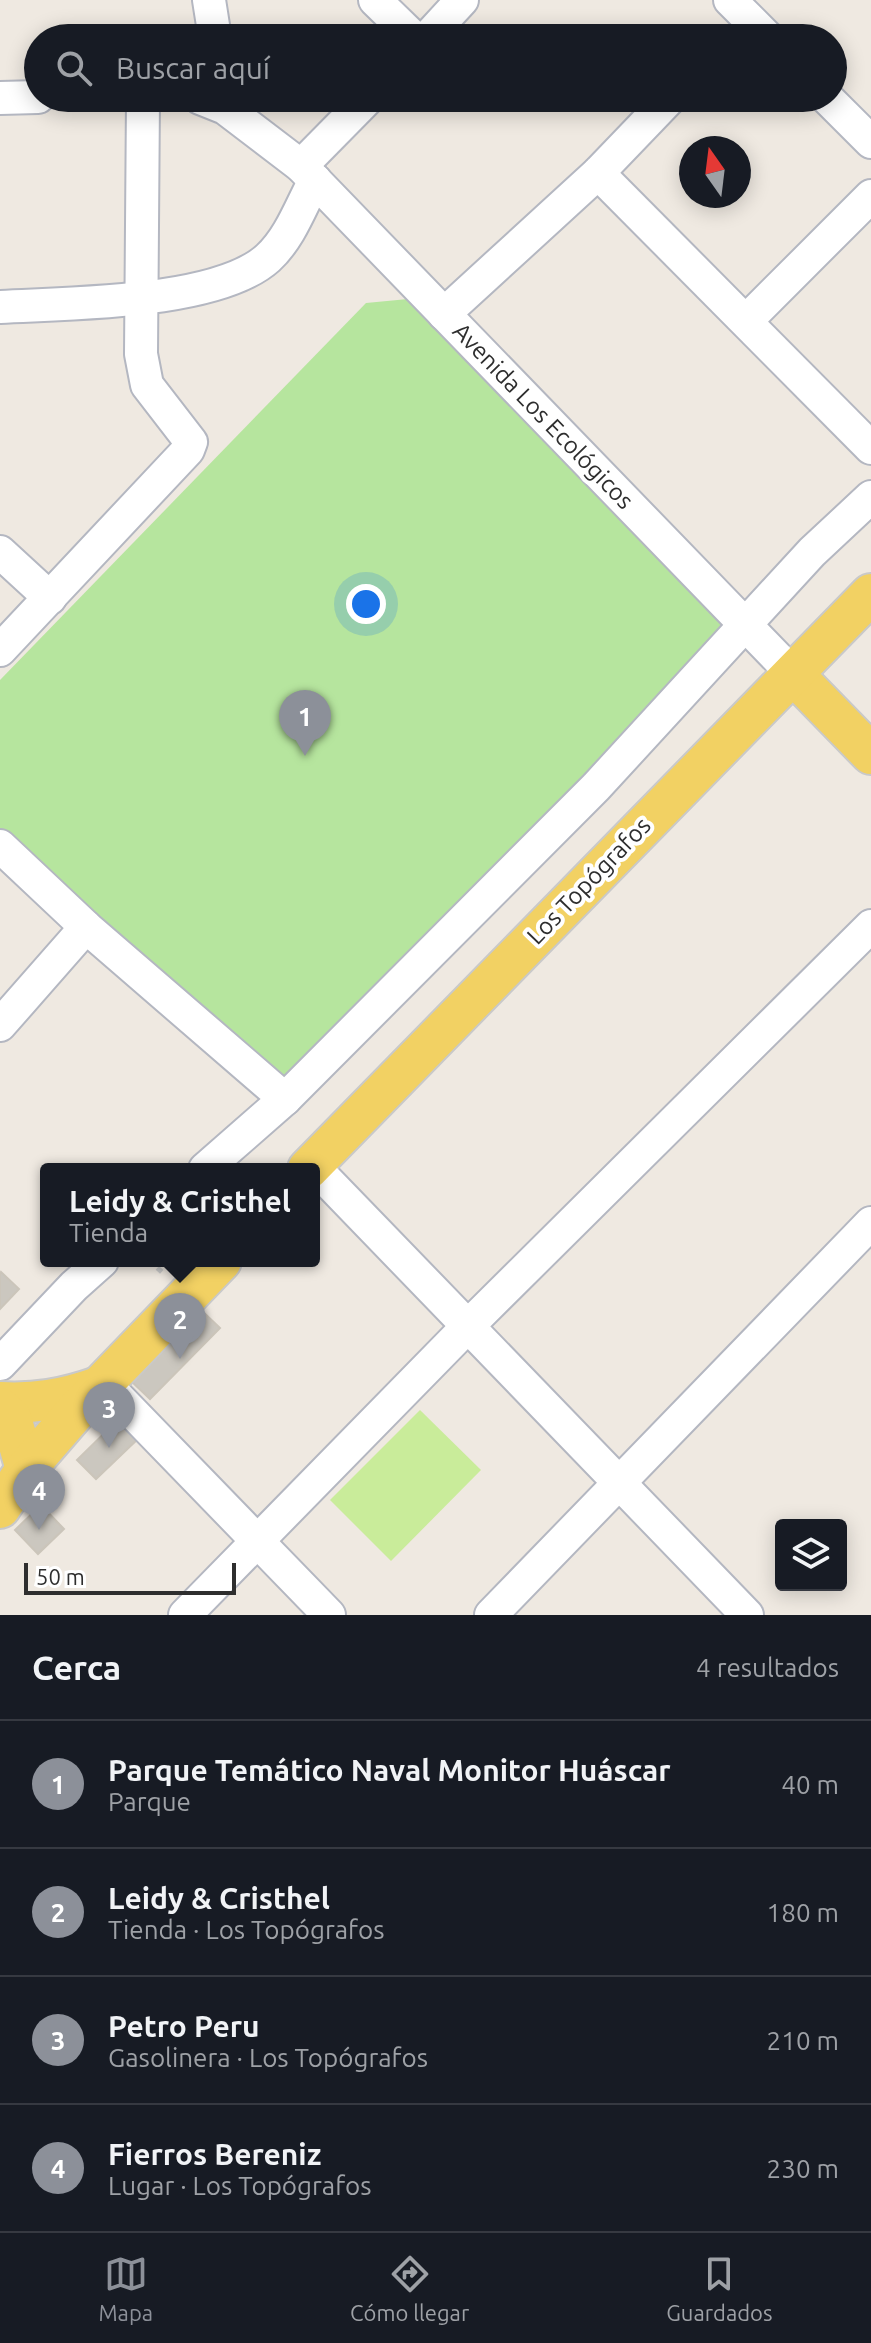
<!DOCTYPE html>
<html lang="es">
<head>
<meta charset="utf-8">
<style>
  body { margin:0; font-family:Ubuntu,sans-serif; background:#20242c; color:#f1f3f6 }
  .controls { position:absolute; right:24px; bottom:24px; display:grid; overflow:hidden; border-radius:8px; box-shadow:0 4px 20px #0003 }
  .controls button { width:72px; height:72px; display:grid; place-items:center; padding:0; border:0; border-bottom:2px solid #363941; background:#171b24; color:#f1f3f6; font:40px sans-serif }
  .compass { position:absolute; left:679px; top:136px; width:72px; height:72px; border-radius:50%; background:#171b24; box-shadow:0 4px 20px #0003; rotate:346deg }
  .scale { position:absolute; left:24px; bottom:20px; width:212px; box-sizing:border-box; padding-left:8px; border:4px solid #2e2e2e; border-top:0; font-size:22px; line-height:28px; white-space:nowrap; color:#2e2e2e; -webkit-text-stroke:6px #fff; paint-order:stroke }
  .you { position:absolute; left:366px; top:604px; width:28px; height:28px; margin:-20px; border:6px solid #fff; border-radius:50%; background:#1a73e8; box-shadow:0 0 0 12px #1a73e833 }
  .badge { display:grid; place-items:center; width:52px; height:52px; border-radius:50%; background:#8c9099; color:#fff; font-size:26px; font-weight:700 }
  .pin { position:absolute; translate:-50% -66px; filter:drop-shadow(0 2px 4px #0008) }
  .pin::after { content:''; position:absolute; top:42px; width:28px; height:24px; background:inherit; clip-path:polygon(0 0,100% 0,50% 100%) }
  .popup { position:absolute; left:40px; top:1163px; width:280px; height:104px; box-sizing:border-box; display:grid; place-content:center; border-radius:8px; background:#171b24; filter:drop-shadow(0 2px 6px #0005); font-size:26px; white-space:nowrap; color:#9ea1a6 }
  .popup b { font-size:30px; color:#f1f3f6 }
  .popup::after { content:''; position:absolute; left:50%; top:100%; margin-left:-16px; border:16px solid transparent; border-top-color:#171b24 }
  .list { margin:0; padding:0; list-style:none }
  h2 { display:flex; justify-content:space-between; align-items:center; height:104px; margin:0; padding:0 32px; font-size:34px }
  h2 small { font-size:26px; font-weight:400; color:#9ea1a6 }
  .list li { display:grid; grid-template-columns:52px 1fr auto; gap:24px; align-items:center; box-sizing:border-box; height:128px; padding:0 32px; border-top:2px solid #363941 }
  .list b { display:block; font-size:30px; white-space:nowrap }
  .list p { margin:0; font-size:26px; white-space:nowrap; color:#9ea1a6 }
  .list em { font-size:26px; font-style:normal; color:#9ea1a6 }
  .icon { flex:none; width:44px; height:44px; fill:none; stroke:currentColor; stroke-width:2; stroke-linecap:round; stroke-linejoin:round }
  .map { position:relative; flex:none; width:871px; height:1615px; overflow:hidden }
  .search { position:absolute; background:#171b24; box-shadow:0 4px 20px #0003; left:24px; right:24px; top:24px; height:88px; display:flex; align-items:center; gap:20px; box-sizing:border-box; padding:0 28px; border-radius:44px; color:#9ea1a6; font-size:30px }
  .sheet { height:616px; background:#171b24 }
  nav { display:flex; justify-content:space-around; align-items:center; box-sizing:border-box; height:112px; border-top:2px solid #363941; background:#171b24; font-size:22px; color:#9ea1a6 }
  nav a { display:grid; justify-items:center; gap:4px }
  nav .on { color:#8c9099 }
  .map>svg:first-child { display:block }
</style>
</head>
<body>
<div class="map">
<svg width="871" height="1615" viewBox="0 0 871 1615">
  <rect width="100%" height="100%" fill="#efe9e1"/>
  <!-- green -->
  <polygon fill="#b6e59e" points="408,299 721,610 719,644 281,1080 0,831 0,680 366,303"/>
  <!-- pitch -->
  <polygon fill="#c9ec9a" points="420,1410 481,1470 391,1561 330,1500"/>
  <!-- building -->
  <g fill="#cbc7bf" stroke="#cbc5ba" stroke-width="2">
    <polygon points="1,1272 19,1289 0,1309 0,1274"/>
    <polygon points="200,1309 220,1328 150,1399 130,1380"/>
    <polygon points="121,1417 141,1436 96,1479 77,1460"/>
    <polygon points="41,1505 64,1529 38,1554 15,1530"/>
  </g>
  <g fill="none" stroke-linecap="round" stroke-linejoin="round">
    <defs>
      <g id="minor">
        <polyline points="209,0 215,38"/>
        <polyline points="375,0 414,38"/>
        <polyline points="730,0 768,38"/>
        <polyline points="427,38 462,0"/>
        <polyline points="0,98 38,97"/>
        <polyline points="200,98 225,108 301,166 793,674"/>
        <polyline points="827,98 871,142"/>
        <polyline points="301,166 368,98"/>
        <polyline points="598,173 871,448"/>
        <path d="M0,307C68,303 217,304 268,258C290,238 301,206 315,180"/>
        <polyline points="444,314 598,173 670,98"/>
        <polyline points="746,321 871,196"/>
        <polyline points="0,552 50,598"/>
        <polyline points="0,650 188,450 191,442 147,385 141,354 143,98"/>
        <polyline points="0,846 86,927 285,1099"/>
        <polyline points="0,1025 86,927"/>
        <polyline points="312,1165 747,1615"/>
        <polyline points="205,1169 285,1099 596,787 812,552 871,497"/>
        <polyline points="0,1364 74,1286 102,1261"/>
        <polyline points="105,1384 329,1615"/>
        <polyline points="185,1615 469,1325 871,926"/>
        <polyline points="491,1615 871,1223"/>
      </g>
      <g id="major">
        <polyline points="793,674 871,754"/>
        <polyline points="308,1169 871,594"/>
        <path d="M0,1402C35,1404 64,1399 98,1387"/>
        <polyline points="0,1408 11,1418 26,1469 0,1508"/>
        <polyline points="26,1469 77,1410 221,1261"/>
      </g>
    </defs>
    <!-- minor casing -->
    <use href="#minor" stroke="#b4b7c1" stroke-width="36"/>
    <!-- major casing -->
    <use href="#major" stroke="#c9c9c9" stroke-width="44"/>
    <!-- path -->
    <polyline stroke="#c9c9c9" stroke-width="5" stroke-dasharray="6 4" stroke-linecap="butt" points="150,1261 164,1274"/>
    <!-- minor -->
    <use href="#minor" stroke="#fff" stroke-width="32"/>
    <!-- major -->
    <use href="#major" stroke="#f2d163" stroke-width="40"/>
  </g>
  <g text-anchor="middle" stroke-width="8" stroke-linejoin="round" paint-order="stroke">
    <!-- street labels -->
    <g font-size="24" fill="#2e2e2e" stroke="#fff">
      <text transform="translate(543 416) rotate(46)" y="8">Avenida Los Ecológicos</text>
      <text transform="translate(589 881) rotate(-46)" y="8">Los Topógrafos</text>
    </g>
  </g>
</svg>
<div class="controls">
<button><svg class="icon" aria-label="layers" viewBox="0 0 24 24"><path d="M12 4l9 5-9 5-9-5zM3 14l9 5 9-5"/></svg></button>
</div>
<svg class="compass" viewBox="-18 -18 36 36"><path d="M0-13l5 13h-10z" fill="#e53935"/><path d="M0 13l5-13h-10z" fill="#9ea1a6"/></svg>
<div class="scale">50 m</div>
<div class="you"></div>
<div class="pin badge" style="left:305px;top:756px">1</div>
<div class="pin badge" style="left:180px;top:1359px">2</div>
<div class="popup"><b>Leidy &amp; Cristhel</b>Tienda</div>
<div class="pin badge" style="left:109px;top:1448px">3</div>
<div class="pin badge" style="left:39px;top:1530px">4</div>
<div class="search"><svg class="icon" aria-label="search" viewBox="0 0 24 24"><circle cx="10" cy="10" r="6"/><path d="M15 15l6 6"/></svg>Buscar aquí</div>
</div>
<section class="sheet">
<h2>Cerca<small>4 resultados</small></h2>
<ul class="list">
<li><span class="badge">1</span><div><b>Parque Temático Naval Monitor Huáscar</b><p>Parque</p></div><em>40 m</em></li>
<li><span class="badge">2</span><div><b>Leidy &amp; Cristhel</b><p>Tienda · Los Topógrafos</p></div><em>180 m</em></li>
<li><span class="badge">3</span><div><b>Petro Peru</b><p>Gasolinera · Los Topógrafos</p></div><em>210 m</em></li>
<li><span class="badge">4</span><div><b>Fierros Bereniz</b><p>Lugar · Los Topógrafos</p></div><em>230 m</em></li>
</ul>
</section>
<nav>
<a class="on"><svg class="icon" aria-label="map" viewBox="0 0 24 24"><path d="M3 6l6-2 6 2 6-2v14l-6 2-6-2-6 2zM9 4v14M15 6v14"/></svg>Mapa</a>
<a><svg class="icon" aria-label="directions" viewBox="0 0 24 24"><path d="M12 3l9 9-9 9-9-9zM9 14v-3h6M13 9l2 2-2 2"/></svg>Cómo llegar</a>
<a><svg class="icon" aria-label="saved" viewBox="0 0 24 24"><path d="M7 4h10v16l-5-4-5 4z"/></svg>Guardados</a>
</nav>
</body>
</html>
